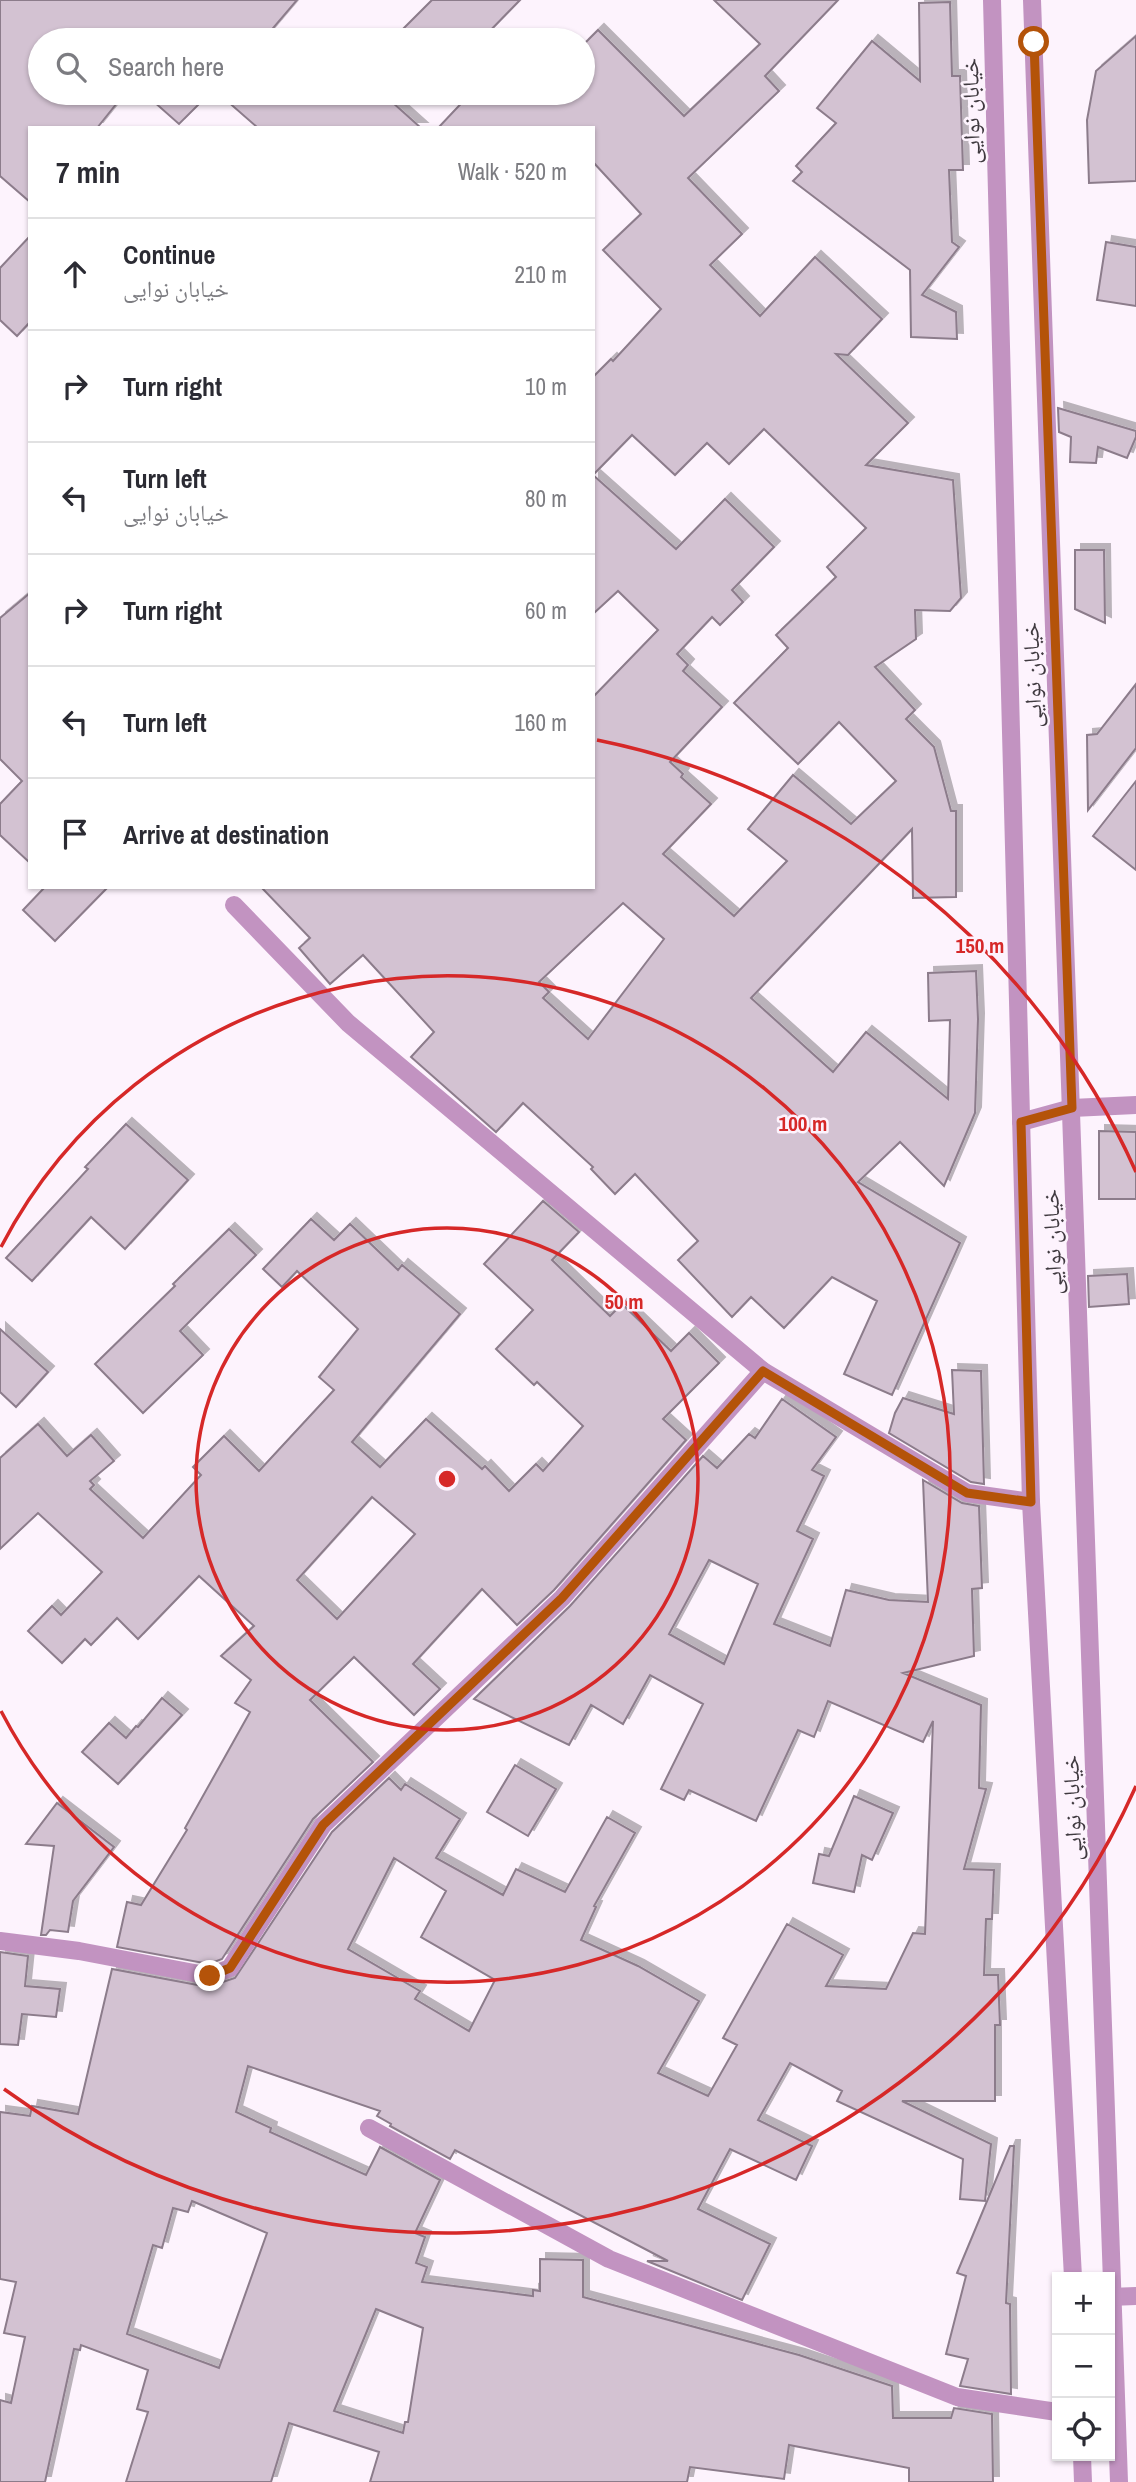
<!DOCTYPE html>
<html lang="en">
<head>
<meta charset="utf-8">
<style>
  body { margin:0; font-family:"Archivo Narrow","Noto Naskh Arabic",sans-serif; background:#f2f2f3; color:#2b2b33 }
  .controls { position:absolute; right:21px; bottom:21px; display:grid; overflow:hidden; border-radius:0px; box-shadow:0 2px 5px #0004 }
  .controls button { width:63px; height:63px; display:grid; place-items:center; padding:0; border:0; border-bottom:2px solid #e1e1e2; background:#fff; color:#2b2b33; font:35px sans-serif }
  .stop { position:absolute; width:21px; height:21px; margin:-16px; border:5px solid #b45309; border-radius:50%; background:#fff }
  .stop.end { background:#b45309; border-color:#fff; box-shadow:0 2px 7px #0008 }
  .list { margin:0; padding:0; list-style:none }
  h2 { display:flex; justify-content:space-between; align-items:center; height:91px; margin:0; padding:0 28px; font-size:30px }
  h2 small { font-size:23px; font-weight:400; color:#7c7c81 }
  .list li { display:grid; grid-template-columns:46px 1fr auto; gap:21px; align-items:center; box-sizing:border-box; height:112px; padding:0 28px; border-top:2px solid #e1e1e2 }
  .list b { display:block; font-size:26px; white-space:nowrap }
  .list p { margin:0; font-size:23px; white-space:nowrap; color:#7c7c81 }
  .list em { font-size:23px; font-style:normal; color:#7c7c81 }
  .icon { flex:none; width:38px; height:38px; fill:none; stroke:currentColor; stroke-width:2; stroke-linecap:round; stroke-linejoin:round }
  .map { position:relative; flex:none; width:1136px; height:2482px; overflow:hidden }
  .search { position:absolute; background:#fff; box-shadow:0 2px 5px #0004; left:28px; top:28px; width:567px; height:77px; display:flex; align-items:center; gap:18px; box-sizing:border-box; padding:0 24px; border-radius:38px; color:#7c7c81; font-size:26px }
  .panel { position:absolute; background:#fff; box-shadow:0 2px 5px #0004; left:28px; top:126px; width:567px; height:763px; border-radius:0px }
  .map>svg:first-child { display:block }
</style>
</head>
<body>
<div class="map">
<svg width="1136" height="2482" viewBox="0 0 1136 2482">
  <defs>
    <filter id="shadow"><feDropShadow dx="6" dy="-6" stdDeviation="0" flood-color="#0004"/></filter>
  </defs>
  <rect width="100%" height="100%" fill="#fdf3fd"/>
  <!-- building -->
  <g fill="#d3c2d2" stroke="#8c7c8b" stroke-width="2" fill-rule="evenodd" filter="url(#shadow)">
    <polygon points="0,0 297,0 263,40 40,40 40,93 125,93 97,128 30,128 30,202 0,176"/>
    <polygon points="432,0 520,0 481,40 392,40"/>
    <path d="M714,0H838L765,76L779,91L688,178L742,234L710,265L760,316L815,257L882,319L848,355L836,354L908,423L866,465L953,480L961,598L950,611L915,610L916,639L875,667L915,710L906,719L934,747L951,811H956V897L913,898L912,829L751,998L833,1072L866,1032L948,1099L950,1020L929,1021L928,973L976,971L978,1019L975,1113L944,1186L900,1142L858,1182L960,1243L892,1395L844,1374L877,1301L832,1277L784,1328L751,1297L732,1317L678,1260L698,1241L635,1174L615,1194L591,1169L593,1167L523,1103L496,1132L411,1057L434,1032L363,955L330,984L299,948L310,938L261,887H593V697L658,630L618,591L593,614V377L611,359L613,361L661,309L603,250L641,214L593,162V128H438L471,93H583V45L598,30L684,116L760,44ZM764,429L866,528L827,567L836,577L776,635L788,648L734,703L798,764L839,722L896,781L851,824L793,775L748,829L787,861L734,916L663,854L711,804L681,777L683,774L670,762L722,707L683,671L688,665L677,654L712,617L720,625L743,602L732,590L774,547L725,499L676,549L593,475L632,435L675,475L707,443L729,464ZM623,903L664,939L588,1039L543,998L549,992L539,982Z"/>
    <polygon points="950,2 952,76 960,76 963,170 949,170 952,242 959,247 922,295 956,312 957,339 911,337 910,270 793,181 802,172 796,166 836,123 817,108 872,41 920,81 919,3"/>
    <polygon points="1136,36 1136,181 1089,183 1087,120 1096,71"/>
    <polygon points="144,93 210,93 179,124"/>
    <polygon points="218,93 293,93 297,96 299,93 382,93 421,128 258,128"/>
    <polygon points="30,236 30,322 17,336 0,320 0,268"/>
    <polygon points="1106,242 1136,247 1136,306 1097,300"/>
    <polygon points="1058,408 1136,431 1136,437 1127,458 1098,447 1096,463 1070,462 1071,437 1059,432"/>
    <polygon points="1075,550 1104,550 1105,623 1075,609"/>
    <polygon points="30,593 30,863 0,835 0,804 22,781 0,759 0,618"/>
    <polygon points="1136,684 1136,748 1088,810 1087,735 1097,734"/>
    <polygon points="1136,781 1136,870 1093,836"/>
    <polygon points="45,887 108,887 55,941 23,910"/>
    <polygon points="126,1124 188,1180 125,1249 91,1217 32,1281 6,1258 88,1169 85,1167"/>
    <polygon points="1099,1131 1136,1132 1136,1199 1099,1199"/>
    <path d="M543,1201L579,1232L552,1260L610,1316L622,1304L671,1351L689,1333L719,1363L663,1419L686,1440L554,1590L517,1625L482,1589L413,1664L440,1689L414,1715L354,1657L310,1700L373,1762L313,1819L222,1959L209,1964L117,1947L127,1902L141,1905L187,1830L185,1828L250,1712L235,1703L251,1680L221,1656L254,1626L199,1576L138,1639L117,1618L91,1645L85,1639L62,1663L28,1631L52,1606L61,1615L102,1572L38,1513L0,1549V1458L38,1424L67,1456L91,1435L114,1461L90,1481L94,1485L90,1489L143,1538L201,1475L193,1467L224,1436L259,1471L334,1390L319,1377L358,1329L297,1271L282,1287L263,1269L311,1219L334,1240L350,1224L398,1270L402,1265L460,1314L352,1442L380,1467L426,1419L482,1469L485,1466L509,1491L536,1464L543,1471L583,1426L537,1382L534,1385L496,1349L533,1310L484,1264ZM372,1497L415,1534L337,1619L297,1580Z"/>
    <polygon points="229,1229 256,1255 180,1331 203,1355 143,1413 95,1364 175,1286 173,1284"/>
    <polygon points="1127,1274 1129,1304 1089,1307 1088,1276"/>
    <polygon points="0,1329 48,1372 16,1407 0,1392"/>
    <polygon points="952,1370 981,1371 984,1484 971,1482 889,1433 895,1413 903,1398 954,1414"/>
    <path d="M782,1399L836,1437L812,1470L824,1476L797,1531L813,1539L774,1624L830,1646L846,1590L889,1600L928,1602L923,1480L962,1503L979,1506L982,1588L972,1589L974,1656L903,1673L981,1705L979,1788L986,1789L964,1869L994,1870L992,1919H986L984,1975H998L1000,2025H995V2101H902L991,2144L985,2201L960,2199L963,2159L837,2101L842,2091L790,2063L758,2120L812,2146L796,2180L730,2149L698,2209L770,2244L742,2300L647,2261H668L455,2150L450,2159L390,2126L391,2124L377,2116L380,2111L248,2066L236,2112L271,2128L270,2132L366,2175L380,2147L440,2180L415,2233L425,2237L416,2263L427,2267L422,2282L533,2296V2290L540,2291V2259L583,2260V2297L799,2355L892,2386L893,2418H951L954,2408L992,2414L993,2482H909V2468L789,2445L784,2479L690,2467L687,2482H370L379,2452L289,2423L271,2482H126L148,2412L137,2409L148,2370L81,2345L80,2350L74,2349L45,2482H0V2400L11,2403L25,2337L4,2333L16,2282L0,2279V2112L30,2116L32,2106L78,2114L112,1969L208,1987L235,1978L332,1832L389,1778L401,1790L405,1784L460,1819L436,1858L503,1895L516,1869L565,1892L607,1817L635,1833L594,1906L596,1907L581,1940L638,1966L699,2001L658,2073L708,2096L737,2045L723,2038L787,1924L843,1955L826,1986L886,1989L913,1933L925,1934L933,1721L923,1742L828,1701L814,1737L798,1730L756,1821L689,1790L684,1800L661,1789L703,1704L650,1675L623,1724L591,1705L569,1745L474,1699L570,1606L703,1456L717,1468L749,1434L755,1438ZM709,1560L758,1584L724,1664L669,1634ZM394,1858L446,1891L421,1937L495,1980L469,2031L415,1999L420,1991L348,1949ZM192,2201L267,2233L219,2368L127,2334L153,2245L162,2248L173,2208L188,2212ZM376,2309L423,2328L408,2422H405L403,2433L334,2411Z"/>
    <polygon points="162,1698 182,1715 118,1784 82,1752 109,1723 126,1738 136,1726 138,1727"/>
    <polygon points="515,1765 556,1789 528,1836 487,1812"/>
    <polygon points="854,1796 893,1813 872,1860 862,1855 854,1892 813,1883 819,1854 829,1856"/>
    <polygon points="57,1803 114,1847 73,1901 68,1932 50,1930 46,1935 41,1935 54,1846 26,1844"/>
    <polygon points="0,1952 28,1956 25,1986 60,1989 56,2017 22,2014 18,2045 0,2044"/>
    <polygon points="1010,2146 1014,2146 1006,2303 1010,2304 1011,2394 960,2386 968,2359 946,2354 966,2276 957,2273"/>
  </g>
  <g fill="none" stroke-linecap="round" stroke-linejoin="round">
    <!-- minor -->
    <g stroke="#c293c1" stroke-width="18">
      <polyline points="234,905 348,1023 763,1371 967,1493 1031,1502"/>
      <polyline points="1021,1122 1072,1108 1136,1105"/>
      <polyline points="0,1941 79,1951 210,1976 230,1968 323,1825 562,1598 763,1371"/>
      <polyline points="369,2128 609,2259 957,2397 1057,2412"/>
    </g>
    <!-- tertiary -->
    <g stroke="#c293c1" stroke-width="18">
      <polyline points="992,0 1031,1502 1073,2277"/>
      <polyline points="1032,0 1119,2482"/>
      <polyline points="1110,2297 1136,2296"/>
      <polyline points="1082,2456 1083,2482"/>
    </g>
  </g>
  <g fill="none" stroke-linecap="round" stroke-linejoin="round">
    <!-- route -->
    <polyline stroke="#b45309" stroke-width="9" points="210,1976 230,1968 323,1825 562,1598 763,1371 967,1493 1031,1502 1021,1122 1072,1108 1034,42"/>
  </g>
  <!-- distance rings -->
  <g fill="none" stroke="#d62828" stroke-width="3.5">
    <circle cx="447" cy="1479" r="251"/>
    <path d="M1 1247A503 503 0 1 1 1 1711"/>
    <path d="M1136 1786A754 754 0 0 1 4 2089M597 740A754 754 0 0 1 1136 1172"/>
  </g>
  <g text-anchor="middle" stroke-width="5" stroke-linejoin="round" paint-order="stroke">
    <!-- street labels -->
    <g font-size="23" fill="#403a40" stroke="#fdf3fd">
      <text transform="translate(971 111) rotate(-91)" y="8">خیابان نوایی</text>
      <text transform="translate(1032 675) rotate(-92)" y="8">خیابان نوایی</text>
      <text transform="translate(1052 1242) rotate(-92)" y="8">خیابان نوایی</text>
      <text transform="translate(1072 1808) rotate(-92)" y="8">خیابان نوایی</text>
    </g>
  </g>
  <circle cx="447" cy="1479" r="10" fill="#d62828" stroke="#fdf3fd" stroke-width="3.5"/>
  <g font-size="21" text-anchor="middle" font-weight="bold" fill="#d62828" stroke="#fdf3fd" stroke-width="5" stroke-linejoin="round" paint-order="stroke">
    <text x="980" y="953">150 m</text>
    <text x="803" y="1131">100 m</text>
    <text x="624" y="1309">50 m</text>
  </g>
</svg>
<div class="controls">
<button>+</button>
<button>−</button>
<button><svg class="icon" aria-label="locate" viewBox="0 0 24 24"><circle cx="12" cy="12" r="6"/><path d="M12 2v4M12 18v4M2 12h4M18 12h4"/></svg></button>
</div>
<div class="stop" style="left:1034px;top:42px"></div>
<div class="stop end" style="left:210px;top:1976px"></div>
<div class="search"><svg class="icon" aria-label="search" viewBox="0 0 24 24"><circle cx="10" cy="10" r="6"/><path d="M15 15l6 6"/></svg>Search here</div>
<section class="panel">
<h2>7 min<small>Walk · 520 m</small></h2>
<ul class="list">
<li><svg class="icon" aria-label="ahead" viewBox="0 0 24 24"><path d="M12 20V5M6 11l6-6 6 6"/></svg><div><b>Continue</b><p>خیابان نوایی</p></div><em>210 m</em></li>
<li><svg class="icon" aria-label="right" viewBox="0 0 24 24"><path d="M7 20v-9h11M14 6l5 5-5 5"/></svg><div><b>Turn right</b></div><em>10 m</em></li>
<li><svg class="icon" aria-label="left" viewBox="0 0 24 24"><path d="M17 20v-9H6M10 6l-5 5 5 5"/></svg><div><b>Turn left</b><p>خیابان نوایی</p></div><em>80 m</em></li>
<li><svg class="icon" aria-label="right" viewBox="0 0 24 24"><path d="M7 20v-9h11M14 6l5 5-5 5"/></svg><div><b>Turn right</b></div><em>60 m</em></li>
<li><svg class="icon" aria-label="left" viewBox="0 0 24 24"><path d="M17 20v-9H6M10 6l-5 5 5 5"/></svg><div><b>Turn left</b></div><em>160 m</em></li>
<li><svg class="icon" aria-label="arrive" viewBox="0 0 24 24"><path d="M6 21V4h12l-3 4 3 4H6"/></svg><div><b>Arrive at destination</b></div></li>
</ul>
</section>
</div>
</body>
</html>
